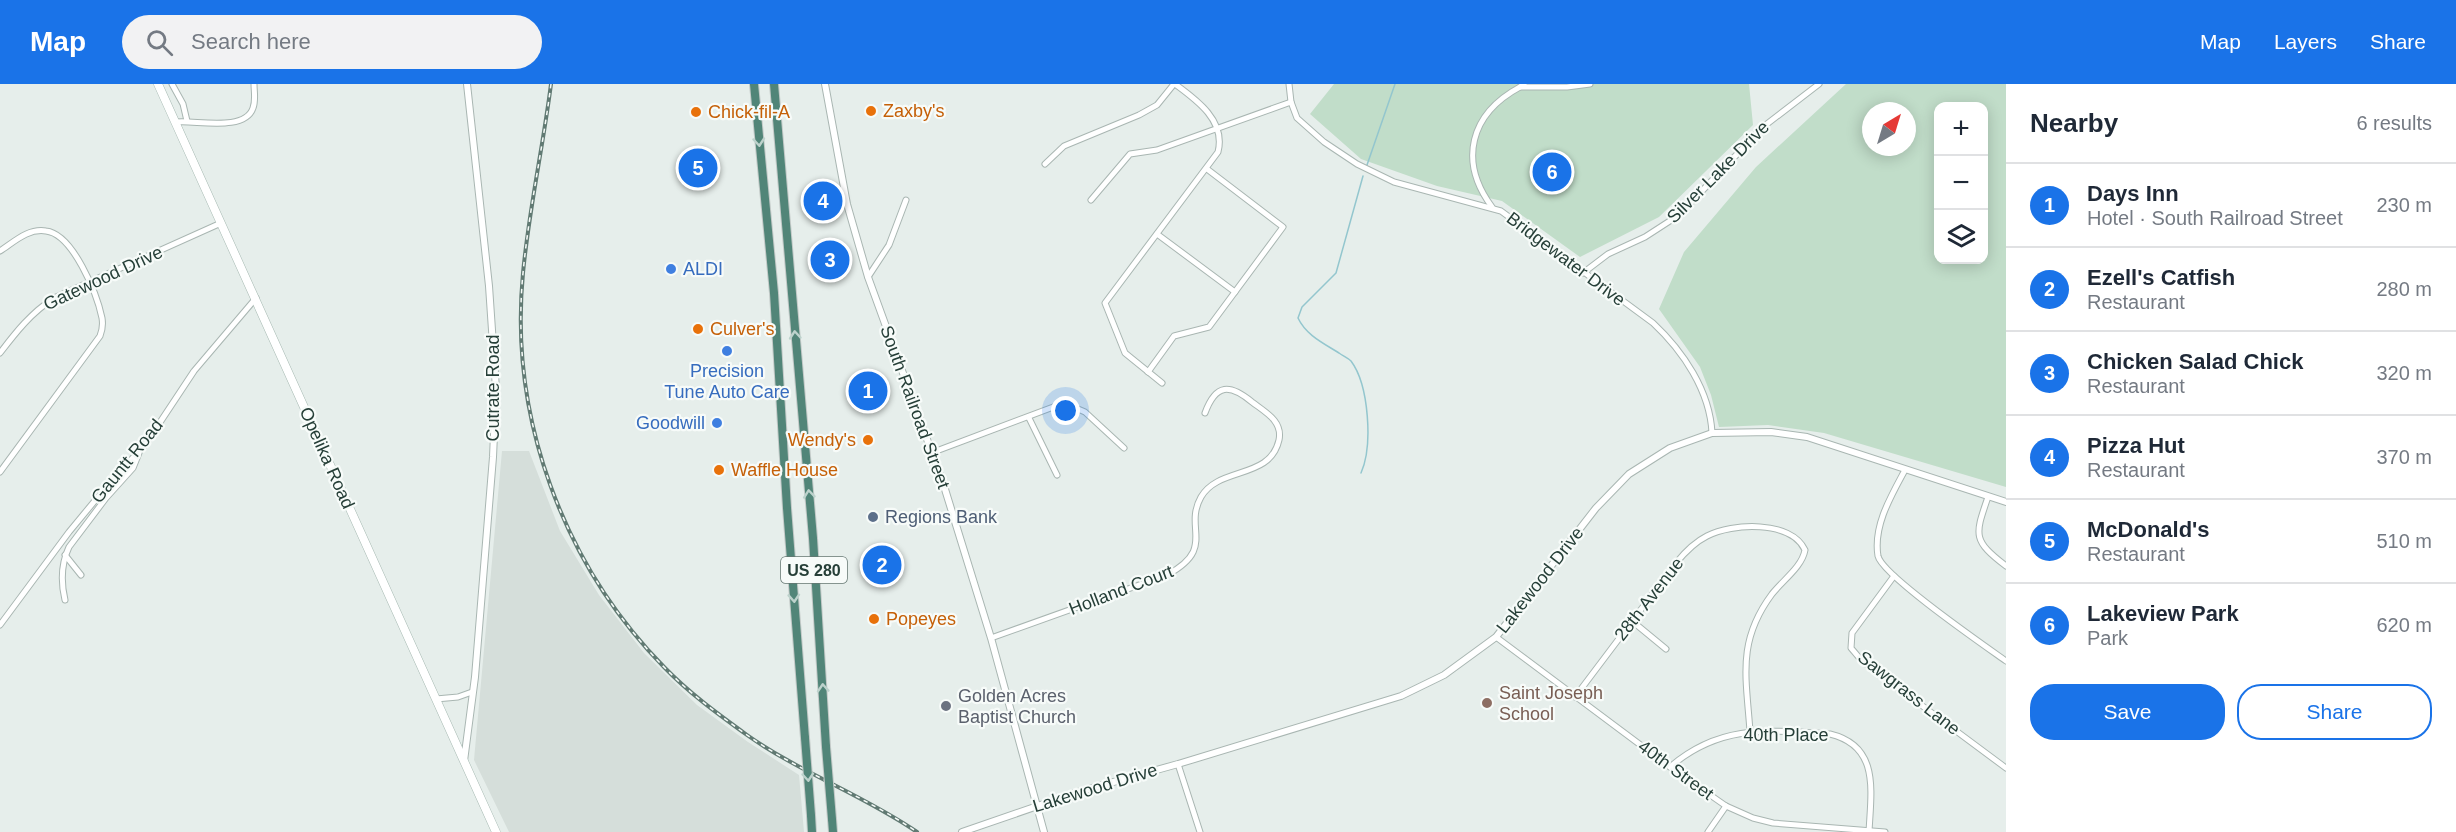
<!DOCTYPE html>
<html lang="en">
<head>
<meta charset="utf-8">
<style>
  body { margin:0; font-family:Arial,sans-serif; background:#f2f2f3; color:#1f2937 }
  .controls { position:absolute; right:18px; top:18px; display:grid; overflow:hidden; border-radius:12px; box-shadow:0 3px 15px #0003 }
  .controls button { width:54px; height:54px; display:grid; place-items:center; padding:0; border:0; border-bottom:2px solid #e0e1e3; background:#fff; color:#1f2937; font:30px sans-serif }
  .compass { position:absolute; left:1862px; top:18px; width:54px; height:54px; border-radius:50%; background:#fff; box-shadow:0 3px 15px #0003; rotate:38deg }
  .you { position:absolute; left:1066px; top:327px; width:21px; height:21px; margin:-15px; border:4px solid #fff; border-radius:50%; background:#1a73e8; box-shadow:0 0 0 9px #1a73e833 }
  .badge { display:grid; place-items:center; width:39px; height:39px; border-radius:50%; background:#1a73e8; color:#fff; font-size:20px; font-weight:700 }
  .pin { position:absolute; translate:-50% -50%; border:3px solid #fff; box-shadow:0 2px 6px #0006 }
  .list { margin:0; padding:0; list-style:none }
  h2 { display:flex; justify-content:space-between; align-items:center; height:78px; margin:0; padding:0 24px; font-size:26px }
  h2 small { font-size:20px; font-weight:400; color:#747a83 }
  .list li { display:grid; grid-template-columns:39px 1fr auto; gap:18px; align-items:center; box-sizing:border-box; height:84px; padding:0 24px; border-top:2px solid #e0e1e3 }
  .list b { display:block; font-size:22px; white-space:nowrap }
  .list p { margin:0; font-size:20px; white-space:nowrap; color:#747a83 }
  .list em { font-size:20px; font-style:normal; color:#747a83 }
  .actions { display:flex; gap:12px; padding:18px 24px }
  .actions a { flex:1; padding:14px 0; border:2px solid #1a73e8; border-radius:24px; text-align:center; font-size:21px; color:#1a73e8 }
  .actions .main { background:#1a73e8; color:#fff }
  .icon { flex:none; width:33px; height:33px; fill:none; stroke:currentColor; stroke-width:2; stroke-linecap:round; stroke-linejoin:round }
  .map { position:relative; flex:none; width:2006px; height:748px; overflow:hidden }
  header { display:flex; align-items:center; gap:36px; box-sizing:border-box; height:84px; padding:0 30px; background:#1a73e8; color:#fff }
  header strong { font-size:28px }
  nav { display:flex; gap:33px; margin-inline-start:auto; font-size:21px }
  .search { width:420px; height:54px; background:#f2f2f3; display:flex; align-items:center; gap:15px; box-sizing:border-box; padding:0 21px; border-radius:33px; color:#747a83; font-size:22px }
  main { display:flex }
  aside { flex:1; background:#fff }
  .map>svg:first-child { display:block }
</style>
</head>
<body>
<header>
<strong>Map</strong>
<div class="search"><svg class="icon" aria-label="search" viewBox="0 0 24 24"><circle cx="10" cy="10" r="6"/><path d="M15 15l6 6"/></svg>Search here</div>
<nav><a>Map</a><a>Layers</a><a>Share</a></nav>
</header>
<main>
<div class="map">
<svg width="2006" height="748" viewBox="0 0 2006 748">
  <rect width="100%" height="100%" fill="#e6eeeb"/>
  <!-- built -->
  <polygon fill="#d5deda" points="502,367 529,367 560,447 599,511 644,569 697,621 748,658 799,691 804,748 509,748 474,676"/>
  <!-- green -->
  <g fill="#c1ddc9" fill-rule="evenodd">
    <polygon points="1334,0 1749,0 1753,41 1659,133 1580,173 1502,117 1437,102 1361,75 1310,30"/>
    <path d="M1846,0H2006V403L1824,349L1768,341L1719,343L1711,311L1700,283L1659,225L1684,168L1756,83ZM1938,22H1984V176H1938ZM1871,27H1907V63H1871Z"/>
  </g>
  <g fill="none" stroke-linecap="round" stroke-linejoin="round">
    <!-- stream -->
    <g stroke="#93c6ce" stroke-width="1.5">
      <polyline points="1367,81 1395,0"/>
      <path d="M1361,389C1373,362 1369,301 1351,277C1348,274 1343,272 1339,269C1323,259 1306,251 1298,234L1302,223L1336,189L1363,92"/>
    </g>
    <defs>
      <g id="minor">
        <polyline points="172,0 183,20 187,37"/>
        <path d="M1289,0L1291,18L1297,34L1324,58L1357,80L1394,98L1501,127L1653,239C1683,267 1710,307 1712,349"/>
        <polyline points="1524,0 1520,3 1567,3 1590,0"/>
        <path d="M177,38C196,36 245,48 253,24C256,16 254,8 254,0"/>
        <polyline points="1045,80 1064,62 1139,31 1157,21 1174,0"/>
        <polyline points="1091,116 1130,70 1157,66 1291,18"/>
        <path d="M1492,123C1458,77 1470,30 1520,3"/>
        <polyline points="1157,150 1235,208"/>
        <path d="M0,167C14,158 28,144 46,147C73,150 97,210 102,234C103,240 102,247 100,252L0,388"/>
        <polyline points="1583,189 1608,170 1645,153 1679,131 1763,43 1819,0"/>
        <polyline points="868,193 889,161 906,116"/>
        <path d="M0,269C16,248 31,229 54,214L221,139"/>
        <polyline points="1148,288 1174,252 1209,243 1283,143 1207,85"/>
        <path d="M1162,299L1125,269L1105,219L1218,68C1226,37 1197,16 1175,0"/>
        <polyline points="1029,334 1057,391"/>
        <polyline points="931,369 1064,319 1085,328 1124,364"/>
        <path d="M1905,386C1891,412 1873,442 1878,472C1882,491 1985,562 2006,577"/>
        <path d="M1988,413C1975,451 1972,456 2006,482"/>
        <polyline points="65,471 81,491"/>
        <polyline points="1894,492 1852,549 1851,564 1862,577 2006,684"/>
        <path d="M65,516C61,499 61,480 69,463L106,414L133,384L139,369"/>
        <polyline points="1632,537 1666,565"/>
        <polyline points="0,541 69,448 112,396 145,361 194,287 256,214"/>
        <polyline points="1496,553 1670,683 1726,722 1753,734 1773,739 1885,748"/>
        <path d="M991,554L1167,491C1217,464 1183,445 1201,413C1219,382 1270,396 1279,356C1283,337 1265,328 1252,318C1230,300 1216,299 1205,329"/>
        <path d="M1575,613L1676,479C1685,468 1695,458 1707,452C1732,439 1791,436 1805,466C1802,483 1783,496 1772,510C1737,557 1746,592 1750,647"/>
        <polyline points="436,615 458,613 472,608"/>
        <polyline points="1178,680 1200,748"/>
        <path d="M1670,683C1720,640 1768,646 1830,650C1880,662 1871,707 1869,748"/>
        <polyline points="1708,748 1726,722"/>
      </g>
      <g id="tertiary">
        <polyline points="825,0 847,120 868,193 944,402 991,554 1044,748"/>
        <polyline points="464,677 475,593 493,373 496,305 489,202 467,0"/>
        <polyline points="962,748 1081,707 1178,680 1401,612 1444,591 1496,553 1596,424 1629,390 1670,364 1712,349 1771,348 1807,353 2006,418"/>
      </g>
      <polyline id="secondary" points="158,0 496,748"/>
      <g id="trunk">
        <polyline points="754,0 774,209 787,424 805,654"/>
        <polyline points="774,0 813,454 826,663"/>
        <polyline points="811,731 812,748"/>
        <polyline points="832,735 833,748"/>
      </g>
    </defs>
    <!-- minor casing -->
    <use href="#minor" stroke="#a9b6b2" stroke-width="7"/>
    <!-- tertiary casing -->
    <use href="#tertiary" stroke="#a9b6b2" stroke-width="8"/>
    <!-- secondary casing -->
    <use href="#secondary" stroke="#a6b9b2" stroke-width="9"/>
    <!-- trunk casing -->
    <use href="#trunk" stroke="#c2c9c7" stroke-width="10"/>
    <!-- minor -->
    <use href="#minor" stroke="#fff" stroke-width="5"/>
    <!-- tertiary -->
    <use href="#tertiary" stroke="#fff" stroke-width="6"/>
    <!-- secondary -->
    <use href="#secondary" stroke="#fff" stroke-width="8"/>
    <!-- trunk -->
    <use href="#trunk" stroke="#518578" stroke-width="8"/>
    <defs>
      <path id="rail" d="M551,0C543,63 529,125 523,189C509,333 563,480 664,583C689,609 718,630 747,651C801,689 863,711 917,748"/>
    </defs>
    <!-- rail casing -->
    <use href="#rail" stroke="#617a73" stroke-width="4"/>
    <!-- rail -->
    <use href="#rail" stroke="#f7fbf9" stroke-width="1.5" stroke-dasharray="4.5" stroke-linecap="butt"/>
    <defs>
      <g id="trunk-bridge">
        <polyline points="805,654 811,731"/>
        <polyline points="826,663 832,735"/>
      </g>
    </defs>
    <!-- trunk-bridge casing -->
    <use href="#trunk-bridge" stroke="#c2c9c7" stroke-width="10" stroke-linecap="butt"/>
    <!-- trunk-bridge -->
    <use href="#trunk-bridge" stroke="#518578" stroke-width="8"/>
  </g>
  <!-- one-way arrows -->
  <defs><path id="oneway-chevron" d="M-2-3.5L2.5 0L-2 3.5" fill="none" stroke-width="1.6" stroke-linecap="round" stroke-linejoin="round" transform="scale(1.5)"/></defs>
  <g stroke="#bdd2cc">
    <use href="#oneway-chevron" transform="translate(759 58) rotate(85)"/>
    <use href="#oneway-chevron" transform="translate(795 251) rotate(-95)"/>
    <use href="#oneway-chevron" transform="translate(809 410) rotate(-96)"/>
    <use href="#oneway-chevron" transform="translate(794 514) rotate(86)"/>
    <use href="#oneway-chevron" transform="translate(823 604) rotate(-94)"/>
    <use href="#oneway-chevron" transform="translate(808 693) rotate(85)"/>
  </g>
  <!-- markers -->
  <g fill="#e8710a" stroke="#f7fbf9" stroke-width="2">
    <circle cx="871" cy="27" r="6"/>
    <circle cx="696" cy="28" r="6"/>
    <circle cx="698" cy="245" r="6"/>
    <circle cx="868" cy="356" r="6"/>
    <circle cx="719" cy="386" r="6"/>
    <circle cx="874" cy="535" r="6"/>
  </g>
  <g fill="#3f7fe0" stroke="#f7fbf9" stroke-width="2">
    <circle cx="671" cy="185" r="6"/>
    <circle cx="727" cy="267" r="6"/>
    <circle cx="717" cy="339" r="6"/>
  </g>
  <circle fill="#5c6f8a" stroke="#f7fbf9" stroke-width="2" cx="873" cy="433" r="6"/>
  <circle fill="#8d6e63" stroke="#f7fbf9" stroke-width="2" cx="1487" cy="619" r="6"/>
  <circle fill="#6b7280" stroke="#f7fbf9" stroke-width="2" cx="946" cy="622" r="6"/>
  <g text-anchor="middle" stroke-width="4.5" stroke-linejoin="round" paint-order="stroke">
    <!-- shield labels -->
    <rect fill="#f7fbf9" stroke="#657772" stroke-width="1.5" x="781" y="473" width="66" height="26" rx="4.5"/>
    <g font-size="16" font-weight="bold" fill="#263f38">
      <text x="814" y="492">US 280</text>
    </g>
    <!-- food labels -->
    <g font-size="18" fill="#c56008" stroke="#f7fbf9" text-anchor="start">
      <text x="883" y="33">Zaxby's</text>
      <text x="708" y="34">Chick-fil-A</text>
      <text x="710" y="251">Culver's</text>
      <text x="856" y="362" text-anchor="end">Wendy's</text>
      <text x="731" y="392">Waffle House</text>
      <text x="886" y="541">Popeyes</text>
    </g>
    <!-- street labels -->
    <g font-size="18" fill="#263f38" stroke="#f7fbf9">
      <text transform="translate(1718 88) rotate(-45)" y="6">Silver Lake Drive</text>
      <text transform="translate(1566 175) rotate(37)" y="6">Bridgewater Drive</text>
      <text transform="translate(103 194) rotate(-25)" y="6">Gatewood Drive</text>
      <text transform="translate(493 304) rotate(-90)" y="6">Cutrate Road</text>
      <text transform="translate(915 323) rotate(70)" y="6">South Railroad Street</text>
      <text transform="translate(327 374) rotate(66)" y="6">Opelika Road</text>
      <text transform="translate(127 377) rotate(-51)" y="6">Gauntt Road</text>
      <text transform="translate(1540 496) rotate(-52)" y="6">Lakewood Drive</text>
      <text transform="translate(1121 506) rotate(-21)" y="6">Holland Court</text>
      <text transform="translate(1649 515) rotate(-52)" y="6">28th Avenue</text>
      <text transform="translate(1909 609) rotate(38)" y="6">Sawgrass Lane</text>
      <text x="1786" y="657">40th Place</text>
      <text transform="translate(1676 686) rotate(36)" y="6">40th Street</text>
      <text transform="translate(1095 704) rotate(-17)" y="6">Lakewood Drive</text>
    </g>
    <!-- shop labels -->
    <g font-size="18" fill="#366cbe" stroke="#f7fbf9" text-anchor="start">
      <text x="683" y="191">ALDI</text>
      <text x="727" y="293" text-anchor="middle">Precision<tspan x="727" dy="21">Tune Auto Care</tspan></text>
      <text x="705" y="345" text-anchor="end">Goodwill</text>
    </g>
    <!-- service labels -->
    <g font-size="18" fill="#4e5e75" stroke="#f7fbf9" text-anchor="start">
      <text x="885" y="439">Regions Bank</text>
    </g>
    <!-- education labels -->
    <g font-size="18" fill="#785e54" stroke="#f7fbf9" text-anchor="start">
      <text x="1499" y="615">Saint Joseph<tspan x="1499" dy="21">School</tspan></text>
    </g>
    <!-- worship labels -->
    <g font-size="18" fill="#5b616d" stroke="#f7fbf9" text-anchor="start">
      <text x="958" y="618">Golden Acres<tspan x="958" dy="21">Baptist Church</tspan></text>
    </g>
  </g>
</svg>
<div class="controls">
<button>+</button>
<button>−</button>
<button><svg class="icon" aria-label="layers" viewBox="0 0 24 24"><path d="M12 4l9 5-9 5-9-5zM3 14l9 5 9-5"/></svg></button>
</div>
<svg class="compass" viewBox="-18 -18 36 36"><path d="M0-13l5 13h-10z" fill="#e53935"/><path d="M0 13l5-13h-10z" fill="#747a83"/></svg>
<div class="you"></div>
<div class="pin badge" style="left:868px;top:307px">1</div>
<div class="pin badge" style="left:882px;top:481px">2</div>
<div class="pin badge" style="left:830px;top:176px">3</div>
<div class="pin badge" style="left:823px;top:117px">4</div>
<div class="pin badge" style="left:698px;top:84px">5</div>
<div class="pin badge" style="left:1552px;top:88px">6</div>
</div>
<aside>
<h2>Nearby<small>6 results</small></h2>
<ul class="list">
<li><span class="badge">1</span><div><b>Days Inn</b><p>Hotel · South Railroad Street</p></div><em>230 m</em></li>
<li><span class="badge">2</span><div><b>Ezell's Catfish</b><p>Restaurant</p></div><em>280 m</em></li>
<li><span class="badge">3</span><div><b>Chicken Salad Chick</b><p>Restaurant</p></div><em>320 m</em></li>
<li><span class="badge">4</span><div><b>Pizza Hut</b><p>Restaurant</p></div><em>370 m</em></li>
<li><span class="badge">5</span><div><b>McDonald's</b><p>Restaurant</p></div><em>510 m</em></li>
<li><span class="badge">6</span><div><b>Lakeview Park</b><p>Park</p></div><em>620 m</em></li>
</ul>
<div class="actions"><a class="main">Save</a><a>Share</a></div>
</aside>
</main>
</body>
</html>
